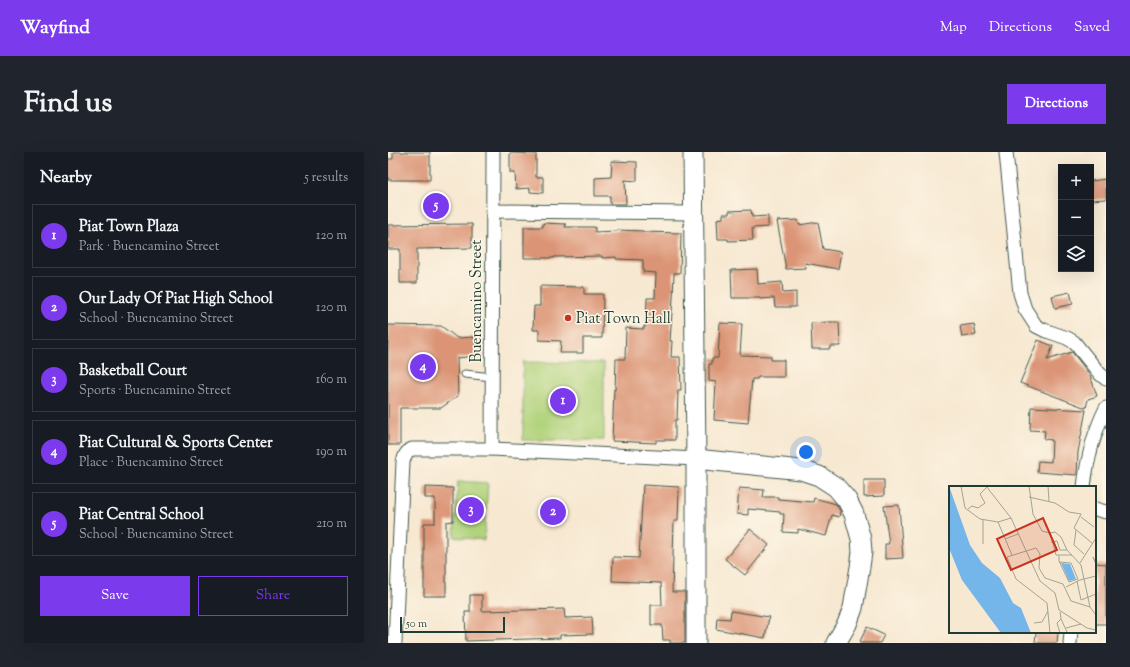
<!DOCTYPE html>
<html lang="en">
<head>
<meta charset="utf-8">
<style>
  body { margin:0; font-family:"Sorts Mill Goudy",serif; background:#20242c; color:#f1f3f6 }
  .controls { position:absolute; right:12px; top:12px; display:grid; overflow:hidden; border-radius:0px; box-shadow:0 4px 16px #0002 }
  .controls button { width:36px; height:36px; display:grid; place-items:center; padding:0; border:0; border-bottom:1px solid #363941; background:#171b24; color:#f1f3f6; font:20px sans-serif }
  .scale { position:absolute; left:12px; bottom:10px; width:105px; box-sizing:border-box; padding-left:4px; border:2px solid #1f3d34; border-top:0; font-size:11px; line-height:14px; white-space:nowrap; color:#1f3d34; -webkit-text-stroke:3px #fcf5e5; paint-order:stroke }
  .you { position:absolute; left:418px; top:300px; width:14px; height:14px; margin:-10px; border:3px solid #fff; border-radius:50%; background:#1a73e8; box-shadow:0 0 0 6px #1a73e833 }
  .badge { display:grid; place-items:center; width:26px; height:26px; border-radius:50%; background:#7c3aed; color:#fff; font-size:13px; font-weight:700 }
  .pin { position:absolute; translate:-50% -50%; border:2px solid #fff; box-shadow:0 1px 4px #0006 }
  .list { margin:0; padding:0; list-style:none }
  h2 { display:flex; justify-content:space-between; align-items:center; height:52px; margin:0; padding:0 16px; font-size:17px }
  h2 small { font-size:13px; font-weight:400; color:#9ea1a6 }
  .list li { display:grid; grid-template-columns:26px 1fr auto; gap:12px; align-items:center; box-sizing:border-box; height:64px; margin:0 8px 8px; padding:0 8px; border:1px solid #363941; border-radius:0px }
  .list b { display:block; font-size:15px; white-space:nowrap }
  .list p { margin:0; font-size:13px; white-space:nowrap; color:#9ea1a6 }
  .list em { font-size:13px; font-style:normal; color:#9ea1a6 }
  .actions { display:flex; gap:8px; padding:12px 16px }
  .actions a { flex:1; padding:9px 0; border:1px solid #7c3aed; border-radius:0px; text-align:center; font-size:14px; color:#7c3aed }
  .actions .main { background:#7c3aed; color:#fff }
  .icon { flex:none; width:22px; height:22px; fill:none; stroke:currentColor; stroke-width:2; stroke-linecap:round; stroke-linejoin:round }
  .map { position:relative; flex:none; width:718px; height:491px; overflow:hidden; border-radius:0px }
  header { display:flex; align-items:center; gap:24px; box-sizing:border-box; height:56px; padding:0 20px; background:#7c3aed; color:#fff }
  header strong { font-size:19px }
  nav { display:flex; gap:22px; margin-inline-start:auto; font-size:14px }
  .intro { display:flex; align-items:center; justify-content:space-between; box-sizing:border-box; height:96px; padding:0 24px }
  h1 { margin:0; font-size:28px }
  .button { padding:10px 18px; border-radius:0px; background:#7c3aed; color:#fff; font-size:14px; font-weight:700 }
  main { display:flex; gap:24px; padding:0 24px }
  aside { flex:1; background:#171b24; border-radius:0px; box-shadow:0 4px 16px #0002 }
  .map>svg:first-child { display:block }
</style>
</head>
<body>
<header>
<strong>Wayfind</strong>
<nav><a>Map</a><a>Directions</a><a>Saved</a></nav>
</header>
<div class="intro"><h1>Find us</h1><a class="button">Directions</a></div>
<main>
<aside>
<h2>Nearby<small>5 results</small></h2>
<ul class="list">
<li><span class="badge">1</span><div><b>Piat Town Plaza</b><p>Park · Buencamino Street</p></div><em>120 m</em></li>
<li><span class="badge">2</span><div><b>Our Lady Of Piat High School</b><p>School · Buencamino Street</p></div><em>120 m</em></li>
<li><span class="badge">3</span><div><b>Basketball Court</b><p>Sports · Buencamino Street</p></div><em>160 m</em></li>
<li><span class="badge">4</span><div><b>Piat Cultural &amp; Sports Center</b><p>Place · Buencamino Street</p></div><em>190 m</em></li>
<li><span class="badge">5</span><div><b>Piat Central School</b><p>School · Buencamino Street</p></div><em>210 m</em></li>
</ul>
<div class="actions"><a class="main">Save</a><a>Share</a></div>
</aside>
<div class="map">
<svg width="718" height="491" viewBox="0 0 718 491">
  <rect width="100%" height="100%" fill="#fcf5e5"/>
  <filter id="ink" filterUnits="userSpaceOnUse"><feTurbulence type="fractalNoise" baseFrequency=".025" numOctaves="2"/><feDisplacementMap in="SourceGraphic" scale="8" xChannelSelector="R" yChannelSelector="G"/><feConvolveMatrix kernelMatrix="1 2 1 2 8 2 1 2 1" color-interpolation-filters="sRGB"/></filter>
  <filter id="wash" filterUnits="userSpaceOnUse"><feTurbulence type="fractalNoise" baseFrequency=".012" numOctaves="4" result="noise"/><feDisplacementMap in="SourceGraphic" scale="16" xChannelSelector="R" yChannelSelector="G"/><feGaussianBlur stdDeviation="0.9" result="paint"/><feColorMatrix in="noise" values="0 0 0 0 0 0 0 0 0 0 0 0 0 0 0 0 0 1.4 0 .05"/><feComposite in="paint" operator="in"/></filter>
  <g filter="url(#wash)">
    <rect width="100%" height="100%" fill="#f7e8d1"/>
    <!-- green -->
    <g fill="#b0d37c" stroke="#688858">
      <polygon points="135,210 216,211 216,288 135,288"/>
      <polygon points="70,329 100,331 96,388 66,385"/>
    </g>
    <g id="blocks">
      <!-- building -->
      <g fill="#db9476">
        <polygon points="5,0 42,0 42,28 0,28 0,7 5,7"/>
        <polygon points="122,1 148,2 148,25 155,25 155,41 142,40 142,36 128,37 127,21 122,21"/>
        <polygon points="224,9 249,10 249,29 237,28 238,52 222,52 222,44 207,44 207,26 223,25"/>
        <polygon points="718,27 718,47 703,48 703,29"/>
        <polygon points="363,58 364,65 380,64 380,75 364,76 365,88 340,89 340,87 330,87 329,67 335,66 335,62 341,62 341,59"/>
        <polygon points="410,68 411,73 430,70 435,97 453,100 450,117 417,111 418,116 398,117 389,69"/>
        <polygon points="155,71 178,72 177,75 207,75 207,80 229,79 229,78 255,79 255,80 293,81 292,121 286,121 285,146 282,189 284,189 283,205 292,205 293,238 290,238 289,268 287,268 287,288 268,288 268,291 224,289 226,237 227,238 228,207 237,207 238,176 256,177 256,174 258,174 259,146 267,146 268,121 255,120 255,108 228,107 228,105 214,106 214,104 166,105 166,106 136,106 136,75 155,75"/>
        <polygon points="84,72 84,96 29,97 29,131 12,131 12,97 0,97 0,73"/>
        <polygon points="369,117 370,132 394,130 395,141 408,140 408,155 387,155 386,146 372,147 372,146 344,146 343,118"/>
        <polygon points="152,134 196,135 196,142 215,142 214,186 195,186 195,201 172,201 173,189 151,188 151,178 145,178 146,154 152,154"/>
        <polygon points="682,140 685,152 667,156 664,144"/>
        <polygon points="441,170 451,170 452,194 442,194 442,197 424,197 423,171"/>
        <polygon points="332,171 354,172 352,203 383,204 383,208 396,208 396,225 370,225 369,227 364,227 360,271 326,268 328,230 321,229 321,212 324,212 324,206 330,206"/>
        <polygon points="586,172 588,183 574,185 572,174"/>
        <polygon points="0,173 53,174 69,186 86,185 88,204 69,206 70,244 53,256 12,256 12,293 0,293"/>
        <polygon points="650,188 665,194 659,208 684,200 702,223 709,244 700,247 698,256 632,231"/>
        <polygon points="643,255 698,258 690,300 689,323 649,320 650,309 663,310 664,288 656,287 657,279 642,278"/>
        <polygon points="476,328 496,328 496,344 476,345"/>
        <polygon points="255,333 291,335 290,369 286,369 284,440 297,440 297,491 282,491 282,488 275,488 274,473 263,473 263,453 274,453 273,431 224,429 225,405 251,406"/>
        <polygon points="37,335 65,336 65,369 58,370 58,444 36,444 36,371 47,371 47,346 37,346"/>
        <polygon points="351,336 376,338 375,345 390,345 390,347 425,350 426,346 448,352 452,359 451,365 444,363 438,384 410,377 410,381 395,380 396,362 392,362 392,360 360,357 360,363 349,362"/>
        <polygon points="511,353 515,406 497,407 497,392 501,392 496,354"/>
        <polygon points="362,377 381,393 357,423 337,407"/>
        <polygon points="707,411 718,412 718,472 707,472"/>
        <polygon points="82,443 94,443 94,459 176,457 177,466 204,465 205,482 172,483 172,486 78,489 77,460 82,460"/>
        <polygon points="343,459 381,465 377,486 328,477 329,466 342,467"/>
        <polygon points="479,475 496,483 492,491 471,491"/>
        <polygon points="648,480 670,480 669,491 647,491"/>
      </g>
    </g>
  </g>
  <g filter="url(#ink)">
    <use href="#blocks" fill-opacity="0" stroke="#3f574c" stroke-width="1"/>
    <g fill="none" stroke-linecap="round" stroke-linejoin="round">
      <defs>
        <polyline id="lane" points="77,222 104,225"/>
        <g id="street">
          <polyline points="618,0 632,141 637,157 648,174 656,178 679,186 686,190 712,222 718,227"/>
          <polyline points="104,59 305,61"/>
          <polyline points="104,297 105,0"/>
          <path d="M696,335C699,308 706,280 718,256"/>
          <polyline points="707,357 718,360"/>
          <path d="M7,491L15,310C17,303 18,300 24,297H104L308,307"/>
          <polyline points="682,491 683,480"/>
        </g>
        <g id="secondary">
          <polyline points="305,0 308,307 308,491"/>
          <polyline points="308,307 413,318 431,324 448,335 459,348 466,362 473,387 474,400 472,415 465,456 459,472 448,491"/>
        </g>
      </defs>
      <!-- lane casing -->
      <use href="#lane" stroke="#3f574c" stroke-width="9"/>
      <!-- street casing -->
      <use href="#street" stroke="#3f574c" stroke-width="15"/>
      <!-- secondary casing -->
      <use href="#secondary" stroke="#3f574c" stroke-width="21"/>
      <!-- lane -->
      <use href="#lane" stroke="#fff" stroke-width="7"/>
      <!-- street -->
      <use href="#street" stroke="#fff" stroke-width="13"/>
      <!-- secondary -->
      <use href="#secondary" stroke="#fff" stroke-width="19"/>
    </g>
  </g>
  <!-- markers -->
  <circle fill="#c8321e" stroke="#fcf5e5" stroke-width="1.5" cx="180" cy="166" r="4"/>
  <g text-anchor="middle" stroke-width="3" stroke-linejoin="round" paint-order="stroke">
    <!-- street labels -->
    <g font-size="15" fill="#1f3d34" stroke="#fcf5e5">
      <text transform="translate(88 149) rotate(-90)" y="5">Buencamino Street</text>
    </g>
    <!-- poi labels -->
    <g font-size="15" fill="#1f3d34" stroke="#fcf5e5" text-anchor="start">
      <text x="188" y="171">Piat Town Hall</text>
    </g>
  </g>
  <!-- overview -->
  <g transform="translate(561 334)">
    <rect width="147" height="147" fill="#f7e8d1"/>
    <path d="M0,0L21,59L33,77L51,92L64,117L72,122L82,147H52L13,94L0,62ZM112,77L121,78L127,93L120,95Z" fill="#74b6e9"/>
    <path fill="none" stroke="#a1a492" stroke-width="1" d="M12,0L16,22L31,33L49,36L62,32M37,0L62,32L91,95L106,107L110,124L138,142L147,144M80,0L84,28L93,45L101,47L107,69H123M99,0L100,15M80,11L106,17L120,26L132,28L125,42L143,57M19,23L23,20L29,22L36,17L31,8L38,1M132,31L145,41M49,36L63,69M127,44L125,59L135,68M101,47L106,46L112,51L118,64L132,79L141,121M56,53L69,48M102,56L108,55L111,64H118M34,58V34M110,70V75L120,96L129,93L122,77L110,76M146,76L144,71L147,77M131,77L147,52M128,95L132,114L147,108M117,101L131,94L147,90M112,133L118,146M85,137L93,136L99,125M117,142L132,138M101,147L98,117L67,93L58,71L87,62L91,68L90,82L96,92L114,98L122,115L141,121L147,129M111,147L108,137L112,133L111,126"/>
    <path fill="#c8321e" fill-opacity="0.15" stroke="#c8321e" stroke-width="2" d="M94,32L108,64L62,84L48,53Z"/>
    <rect width="147" height="147" fill="none" stroke="#1f3d34" stroke-width="2"/>
  </g>
</svg>
<div class="controls">
<button>+</button>
<button>−</button>
<button><svg class="icon" aria-label="layers" viewBox="0 0 24 24"><path d="M12 4l9 5-9 5-9-5zM3 14l9 5 9-5"/></svg></button>
</div>
<div class="scale">50 m</div>
<div class="you"></div>
<div class="pin badge" style="left:175px;top:249px">1</div>
<div class="pin badge" style="left:165px;top:360px">2</div>
<div class="pin badge" style="left:83px;top:358px">3</div>
<div class="pin badge" style="left:35px;top:215px">4</div>
<div class="pin badge" style="left:48px;top:54px">5</div>
</div>
</main>
</body>
</html>
